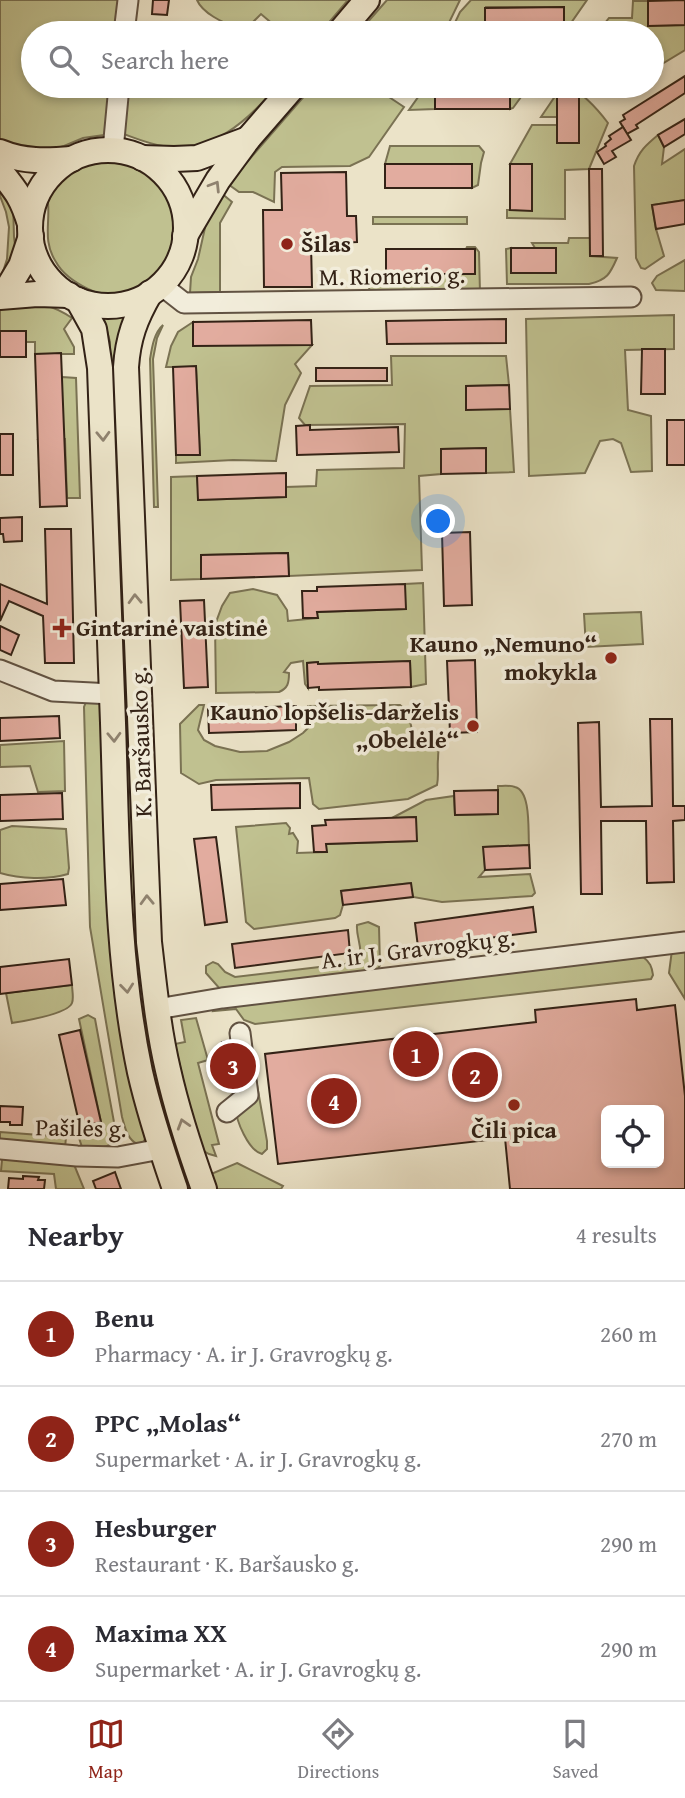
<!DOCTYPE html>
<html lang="en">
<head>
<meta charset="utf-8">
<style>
  body { margin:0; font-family:"Gentium Book Plus",serif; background:#f7f7f7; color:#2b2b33 }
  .controls { position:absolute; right:21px; bottom:21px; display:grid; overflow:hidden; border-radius:10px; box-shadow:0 4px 10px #0003 }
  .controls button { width:63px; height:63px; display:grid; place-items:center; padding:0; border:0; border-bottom:2px solid #e1e1e2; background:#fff; color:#2b2b33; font:35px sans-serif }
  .you { position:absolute; left:439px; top:522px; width:24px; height:24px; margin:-18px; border:5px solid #fff; border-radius:50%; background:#1a73e8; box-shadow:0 0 0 10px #1a73e833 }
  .badge { display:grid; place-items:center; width:46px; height:46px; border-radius:50%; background:#8f2418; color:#fff; font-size:23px; font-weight:700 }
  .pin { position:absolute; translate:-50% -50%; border:4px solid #fff; box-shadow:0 2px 7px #0006 }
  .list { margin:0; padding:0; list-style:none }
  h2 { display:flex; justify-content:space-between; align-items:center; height:91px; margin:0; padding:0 28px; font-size:30px }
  h2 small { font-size:23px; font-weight:400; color:#7c7c81 }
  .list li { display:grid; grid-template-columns:46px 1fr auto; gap:21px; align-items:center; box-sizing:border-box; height:105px; padding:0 28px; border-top:2px solid #e1e1e2 }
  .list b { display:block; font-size:26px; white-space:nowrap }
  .list p { margin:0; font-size:23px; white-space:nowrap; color:#7c7c81 }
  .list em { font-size:23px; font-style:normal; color:#7c7c81 }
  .icon { flex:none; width:38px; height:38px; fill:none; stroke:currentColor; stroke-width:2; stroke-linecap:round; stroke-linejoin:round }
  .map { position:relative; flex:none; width:685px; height:1189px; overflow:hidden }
  .search { position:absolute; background:#fff; box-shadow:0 4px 10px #0003; left:21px; right:21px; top:21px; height:77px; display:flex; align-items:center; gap:18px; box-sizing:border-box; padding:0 24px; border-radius:38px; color:#7c7c81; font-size:26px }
  .sheet { height:511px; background:#fff }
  nav { display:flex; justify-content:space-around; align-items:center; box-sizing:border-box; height:98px; border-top:2px solid #e1e1e2; background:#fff; font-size:19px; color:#7c7c81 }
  nav a { display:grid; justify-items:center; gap:4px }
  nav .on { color:#8f2418 }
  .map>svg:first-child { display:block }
</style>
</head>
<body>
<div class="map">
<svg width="685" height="1189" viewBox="0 0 685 1189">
  <rect width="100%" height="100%" fill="#ebe3c8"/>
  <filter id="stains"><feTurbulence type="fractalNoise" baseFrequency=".00286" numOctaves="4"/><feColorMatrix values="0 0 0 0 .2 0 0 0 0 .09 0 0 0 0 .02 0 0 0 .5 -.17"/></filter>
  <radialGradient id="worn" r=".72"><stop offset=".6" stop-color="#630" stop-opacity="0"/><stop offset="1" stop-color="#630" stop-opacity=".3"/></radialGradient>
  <!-- green -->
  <g fill="#c0c190" stroke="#7a7253" stroke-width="2">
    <polygon points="0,0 119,0 117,33 33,33 33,86 111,86 107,131 104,135 83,138 64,146 39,153 0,142"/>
    <path d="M197,0H348L320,33H270L275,26L261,14L249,26C245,26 240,27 236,26C223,24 202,12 197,0Z"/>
    <polygon points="387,0 460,0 444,33 358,33"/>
    <polygon points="471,0 587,0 564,33 563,7 486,7 485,33 450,33 460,12"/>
    <polygon points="633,1 648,1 649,26 685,25 685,50 652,70 652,33 597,33 609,18 632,18"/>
    <path d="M126,86H223L228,90L230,87L240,95L249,86H277C247,122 213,153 163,146C149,144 135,138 121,133Z"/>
    <polygon points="313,86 388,86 383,93 404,107 369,157 350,166 282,167 275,172 274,202 253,192 239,192 228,184"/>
    <polygon points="426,86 529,86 513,108 510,109 510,86 435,86 435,109 409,110"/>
    <path d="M562,86C578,86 599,111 608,123L589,169L565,170V219L507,218V210H532V164H510L532,125H557V143V96V117H541Z"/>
    <path d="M658,135L664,147L662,164L685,149V200L652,205L656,229L664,256L645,269L641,268L636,258L634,166C639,151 646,145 658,135Z"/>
    <polygon points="390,146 479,146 484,152 481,163 478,185 472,188 472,164 385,164"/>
    <path d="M109,159C121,161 130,164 140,167C145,168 152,167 156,169C163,173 169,183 172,190C198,244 150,320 88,289C76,283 63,275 56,262C41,239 52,219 47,195C66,170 79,164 109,159Z"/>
    <polygon points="0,184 13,202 14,237 16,253 0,281 7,259 9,227 6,212 0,196"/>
    <polygon points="220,192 232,202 220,223 220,292 190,293 191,277 198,259 209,210"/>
    <rect x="373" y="217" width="94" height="7"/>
    <path d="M569,238H590V256L617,258C610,274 607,280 589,284H507L506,249L511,248L512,273H556V248H535L532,243H568Z"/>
    <polygon points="467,247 475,247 479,252 480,293 369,293 370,274 474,274 475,249 466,249"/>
    <polygon points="685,260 685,291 656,290 652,283 657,276"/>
    <path d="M15,304C40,304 50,303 72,318L64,329L74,347V354H35V342H26L0,331V309Z"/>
    <polygon points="127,314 117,363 110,363 110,342 103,316"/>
    <polygon points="674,315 674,349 625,350 628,410 651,416 652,471 631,472 621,443 613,439 600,441 585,473 529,476 526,319"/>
    <polygon points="193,322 193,345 312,345 295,364 301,373 285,405 276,461 233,460 176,463 176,455 200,454 196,367 166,367 171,346 178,332"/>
    <path d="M163,325L157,338L153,359L158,507H154L150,359C152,347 154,333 163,325Z"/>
    <polygon points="391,356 506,356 509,385 466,386 466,409 510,409 514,472 486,473 485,448 441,449 441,474 419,476 422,570 289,576 288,553 201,555 201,579 171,580 171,477 197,476 199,500 286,497 286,487 316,486 317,470 404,468 405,424 305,425 299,418 310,386 392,385"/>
    <polygon points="112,373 117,373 128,664 121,664"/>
    <polygon points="62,377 76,378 80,498 67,498 65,439 38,439"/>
    <path d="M423,583L426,684L411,687L410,661L318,664L317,662L307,663L308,688L305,684L303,661L291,663L284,672L289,673C289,683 288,688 279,692L216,693L215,625L222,606L230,593L253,589L277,595L287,610L288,621L317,618V612L405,609V584Z"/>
    <polygon points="641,612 643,644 586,647 584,614"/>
    <path d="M122,674H128L170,1115L165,1116C154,1077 144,1036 139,996C126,889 126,781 122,674Z"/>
    <path d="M90,700L97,701L101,706L145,1139L143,1143L137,1144C127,1139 125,1127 122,1117L90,927L84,707L86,702Z"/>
    <path d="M199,705H204L198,730L204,740L215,746L240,752L267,751L289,742L303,733L308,728V706L400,705L408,712L412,730L417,738C426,738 430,733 438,734C440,743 438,750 438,759C437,768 439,776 437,785L408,799L319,809L313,804L309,778L216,780L199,784L181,773L180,724Z"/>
    <polygon points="64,741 65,791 38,792 30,766 0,767 0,745"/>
    <path d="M498,786C503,786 510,785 515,787C531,791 528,830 529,845L484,847L485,870L479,877L530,874L535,893L532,896L442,902L413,897L410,883L342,891L343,905L340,915L335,918L254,929L246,922L236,827L286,823L290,828L289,834L293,833L298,841L297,853L326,852V844L416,841L415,817L392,818L426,800L454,796L455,815L498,814Z"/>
    <path d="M12,826L66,829L69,868L68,874C48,880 20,879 0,873V830Z"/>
    <path d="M368,922L379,927L380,965L377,971L220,989L206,973V966L213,962L218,964L225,972L235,977L353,963L360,957C362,945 356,936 357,925Z"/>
    <polygon points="672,950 685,950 685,999 669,973"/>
    <path d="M643,957C650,962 652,967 653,975L651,979L255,1024L244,1020L236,1009L213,1011L214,1008Z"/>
    <path d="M72,985C72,990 74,998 72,1003C68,1014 24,1021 12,1023L6,993Z"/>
    <path d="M88,1015L95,1019L116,1133C112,1152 98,1147 82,1147L76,1129L101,1122L79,1019Z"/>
    <polygon points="196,1018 208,1060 198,1063 219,1144 212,1145 216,1156 209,1154 202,1150 192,1119 175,1044 185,1042 181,1020"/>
    <path d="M249,1040L267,1141V1149L262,1154C249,1151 235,1120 236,1107C238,1084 245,1062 249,1040Z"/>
    <polygon points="0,1132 66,1137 65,1148 0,1143"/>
    <polygon points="4,1158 73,1162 84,1189 56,1189 54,1174 1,1171 2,1160"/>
    <polygon points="237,1163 283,1186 281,1189 216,1189 211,1174"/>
  </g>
  <!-- building -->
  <g fill="#e2ac9f" stroke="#332216" stroke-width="2" fill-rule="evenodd">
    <polygon points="153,0 169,0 167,15 152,14"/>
    <polygon points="685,0 685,25 648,26 648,1"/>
    <polygon points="564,7 564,33 485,33 485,8"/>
    <polygon points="685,76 685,93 636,125 638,128 627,134 620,122 625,119 623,115"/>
    <rect x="435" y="86" width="75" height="23"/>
    <rect x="557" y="96" width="22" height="47"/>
    <polygon points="685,119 685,134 664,147 658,135"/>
    <polygon points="623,127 631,140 612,151 616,157 604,164 597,152 606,146 605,144 611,139 609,136"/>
    <rect x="385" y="164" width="87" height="24"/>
    <polygon points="510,164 532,164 532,211 510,210"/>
    <polygon points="589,169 602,169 603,256 590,256"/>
    <polygon points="346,172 347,216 356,216 357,242 311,244 312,287 264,287 263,210 282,210 281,173"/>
    <polygon points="685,200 685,224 656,229 652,205"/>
    <rect x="511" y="248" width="45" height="25"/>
    <rect x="386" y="249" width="89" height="25"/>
    <polygon points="506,319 506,343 387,344 386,321"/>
    <polygon points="311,320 312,345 193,346 193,322"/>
    <rect x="0" y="331" width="26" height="26"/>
    <polygon points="642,349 665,349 665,394 641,394"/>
    <polygon points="61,353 67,506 40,507 35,354"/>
    <polygon points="196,366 200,455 176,455 173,367"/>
    <rect x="316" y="368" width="71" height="13"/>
    <polygon points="509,385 510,409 466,410 466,386"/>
    <rect x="667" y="420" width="18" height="45"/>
    <polygon points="310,425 310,430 398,427 399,452 297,455 296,426"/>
    <rect x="0" y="434" width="13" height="41"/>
    <polygon points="486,448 486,473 441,474 441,449"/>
    <polygon points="286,473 286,497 198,500 197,476"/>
    <polygon points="22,517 22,541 4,542 3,534 0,534 0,518"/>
    <polygon points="45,529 71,529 74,663 45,663 43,616 9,601 0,621 0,584 47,604"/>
    <polygon points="470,532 472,605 444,606 442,533"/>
    <polygon points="288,553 289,576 201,579 201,555"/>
    <polygon points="405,584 406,609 317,612 318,618 303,618 302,591 317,591 317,587"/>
    <polygon points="204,600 208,687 184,688 180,601"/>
    <polygon points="0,626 19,635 11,655 0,650"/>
    <polygon points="475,660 477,732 450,733 447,661"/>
    <polygon points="410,661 411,687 319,690 319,687 308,688 307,663 318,662 318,664"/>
    <polygon points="296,706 296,730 209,733 208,709"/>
    <polygon points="59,716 60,738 0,741 0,718"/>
    <polygon points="650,719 672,719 673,806 685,806 685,820 673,821 674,882 647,883 646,821 601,821 602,894 581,894 578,723 599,722 601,807 652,806"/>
    <polygon points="300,783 300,808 212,810 211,785"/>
    <polygon points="498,790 498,814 455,815 454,791"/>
    <polygon points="62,793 63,819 0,821 0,795"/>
    <polygon points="416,817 417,841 326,844 327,852 314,852 312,826 326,825 325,820"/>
    <polygon points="216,837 227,922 205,925 194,839"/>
    <polygon points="529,845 530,868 485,870 483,847"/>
    <polygon points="63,879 66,905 0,910 0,884"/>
    <polygon points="411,883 413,897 343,905 341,891"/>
    <polygon points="533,907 536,932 418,947 415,923"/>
    <polygon points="348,930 350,953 235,968 232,944"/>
    <polygon points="69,959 72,985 0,994 0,967"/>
    <path d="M636,999L637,1010L675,1005L685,1096V1189H510L505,1138L278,1164L265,1054L536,1022L535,1010ZM606,1110H659V1163H606Z"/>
    <polygon points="80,1030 101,1122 80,1127 59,1035"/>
    <polygon points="229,1041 235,1090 233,1092 222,1042"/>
    <polygon points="0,1106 23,1107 22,1125 10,1125 10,1122 0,1122"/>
    <polygon points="115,1172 121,1189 96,1189 93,1181"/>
    <polygon points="23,1176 39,1177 38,1180 45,1180 44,1189 8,1189 9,1178 23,1179"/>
  </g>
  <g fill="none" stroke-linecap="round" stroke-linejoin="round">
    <defs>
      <g id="minor">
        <polyline points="124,33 128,0"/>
        <polyline points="113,150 119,86"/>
        <polyline points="161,285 184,303 631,297"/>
        <polyline points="0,670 53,691 112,694"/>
        <polyline points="157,1009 222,998 685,942"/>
        <polyline points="227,1112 248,1095 240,1033"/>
        <polyline points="0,1149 77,1156 118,1157 161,1149"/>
      </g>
      <g id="major">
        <polyline points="339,33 367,0"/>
        <circle cx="108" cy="228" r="78"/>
        <path d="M0,152C24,162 46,161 72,159"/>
        <polyline points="142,158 174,159 197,158 248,139"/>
        <path d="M0,171C17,192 22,198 30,224"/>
        <polyline points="185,236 218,180 248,139 294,86"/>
        <path d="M150,293C135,319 128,338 126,367L149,942C154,984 158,1028 168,1070C177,1110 190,1150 204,1189"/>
        <polyline points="3,296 21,266 31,236"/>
        <polyline points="0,297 37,294 69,295"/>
        <path d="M78,300L94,329L100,368C104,486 109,605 113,723C117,840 116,958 140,1072C149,1112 162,1151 175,1189"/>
      </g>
    </defs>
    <!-- minor casing -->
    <use href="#minor" stroke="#615242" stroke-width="23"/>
    <!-- major casing -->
    <use href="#major" stroke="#332216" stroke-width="28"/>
    <!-- minor -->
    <use href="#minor" stroke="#f2eddb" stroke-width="19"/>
    <!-- major -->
    <use href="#major" stroke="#ebe3c8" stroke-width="24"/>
  </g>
  <!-- one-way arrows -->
  <defs><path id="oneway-chevron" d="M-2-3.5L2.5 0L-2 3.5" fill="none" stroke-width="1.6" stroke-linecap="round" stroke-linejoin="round" transform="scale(1.75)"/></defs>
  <g stroke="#8f826f">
    <use href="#oneway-chevron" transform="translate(215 186) rotate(-58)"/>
    <use href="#oneway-chevron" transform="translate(103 436) rotate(88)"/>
    <use href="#oneway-chevron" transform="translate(135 599) rotate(-92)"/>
    <use href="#oneway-chevron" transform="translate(114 737) rotate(88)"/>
    <use href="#oneway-chevron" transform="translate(147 900) rotate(-92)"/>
    <use href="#oneway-chevron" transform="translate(127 988) rotate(84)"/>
    <use href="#oneway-chevron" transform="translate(183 1124) rotate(-107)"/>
  </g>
  <!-- markers -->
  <g fill="#8f2418" stroke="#f2eddb" stroke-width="2.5">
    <circle cx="287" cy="244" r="7"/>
    <path d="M58.5 617.5h7v7h7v7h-7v7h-7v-7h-7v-7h7z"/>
    <circle cx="611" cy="658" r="7"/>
    <circle cx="473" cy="726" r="7"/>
    <circle cx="514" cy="1105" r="7"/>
  </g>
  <g text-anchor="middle" stroke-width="7" stroke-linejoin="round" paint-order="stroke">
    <!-- poi labels -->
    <g font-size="24" font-weight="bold" fill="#332216" stroke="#f2eddb" text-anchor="start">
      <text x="301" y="252">Šilas</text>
      <text x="76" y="636">Gintarinė vaistinė</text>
      <text x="597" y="652" text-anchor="end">Kauno „Nemuno“<tspan x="597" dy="28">mokykla</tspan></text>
      <text x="459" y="720" text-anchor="end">Kauno lopšelis-darželis<tspan x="459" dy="28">„Obelėlė“</tspan></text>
      <text x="514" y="1138" text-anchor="middle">Čili pica</text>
    </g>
    <!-- street labels -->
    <g font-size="24" fill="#332216" stroke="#f2eddb">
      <text transform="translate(392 276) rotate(-1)" y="8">M. Riomerio g.</text>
      <text transform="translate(141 742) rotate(-92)" y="8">K. Baršausko g.</text>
      <text transform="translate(418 949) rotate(-7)" y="8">A. ir J. Gravrogkų g.</text>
      <text transform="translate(81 1128) rotate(1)" y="8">Pašilės g.</text>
    </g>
  </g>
  <rect width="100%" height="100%" filter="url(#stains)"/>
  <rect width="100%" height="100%" fill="url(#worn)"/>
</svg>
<div class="controls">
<button><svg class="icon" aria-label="locate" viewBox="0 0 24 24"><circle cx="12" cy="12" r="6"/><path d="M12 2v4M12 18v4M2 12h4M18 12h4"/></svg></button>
</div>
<div class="you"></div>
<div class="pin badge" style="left:416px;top:1054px">1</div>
<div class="pin badge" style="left:475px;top:1075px">2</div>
<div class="pin badge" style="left:233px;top:1066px">3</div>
<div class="pin badge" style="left:334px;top:1101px">4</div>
<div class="search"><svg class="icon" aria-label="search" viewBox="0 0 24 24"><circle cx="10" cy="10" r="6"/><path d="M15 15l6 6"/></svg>Search here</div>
</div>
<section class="sheet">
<h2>Nearby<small>4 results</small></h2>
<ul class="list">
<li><span class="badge">1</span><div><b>Benu</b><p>Pharmacy · A. ir J. Gravrogkų g.</p></div><em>260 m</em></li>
<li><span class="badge">2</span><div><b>PPC „Molas“</b><p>Supermarket · A. ir J. Gravrogkų g.</p></div><em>270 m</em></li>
<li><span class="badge">3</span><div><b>Hesburger</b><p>Restaurant · K. Baršausko g.</p></div><em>290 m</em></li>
<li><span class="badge">4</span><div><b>Maxima XX</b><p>Supermarket · A. ir J. Gravrogkų g.</p></div><em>290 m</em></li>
</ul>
</section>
<nav>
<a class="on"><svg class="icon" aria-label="map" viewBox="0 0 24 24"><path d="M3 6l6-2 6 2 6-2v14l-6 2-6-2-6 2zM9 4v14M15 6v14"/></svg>Map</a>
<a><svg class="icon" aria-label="directions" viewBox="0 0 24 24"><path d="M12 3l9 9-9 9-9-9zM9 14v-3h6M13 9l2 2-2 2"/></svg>Directions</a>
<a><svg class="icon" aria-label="saved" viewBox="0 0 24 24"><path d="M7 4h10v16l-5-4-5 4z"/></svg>Saved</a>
</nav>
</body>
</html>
